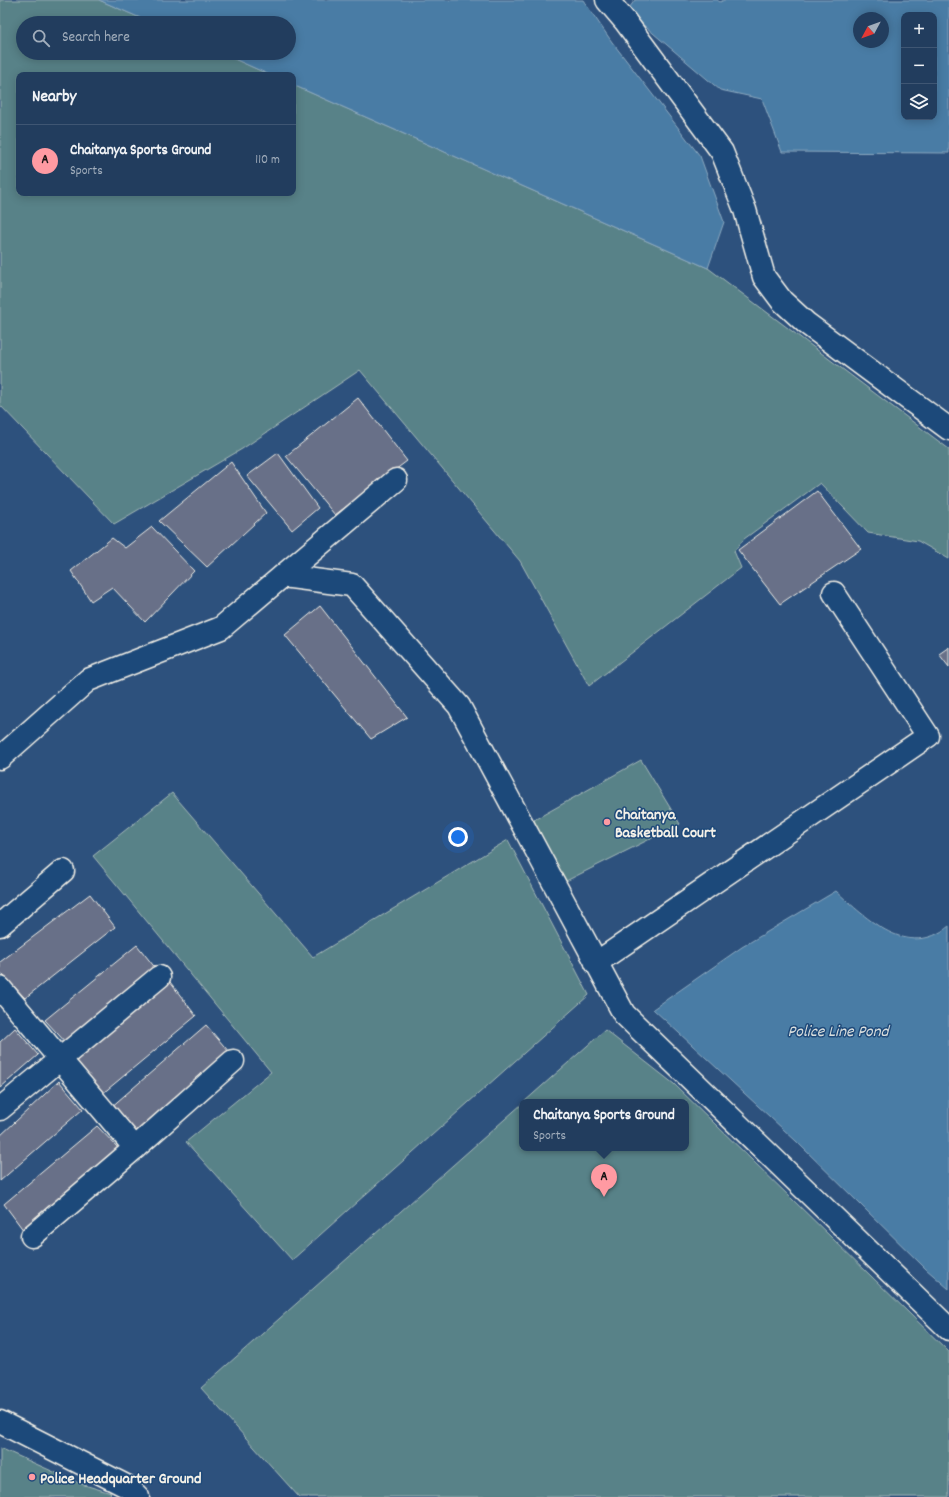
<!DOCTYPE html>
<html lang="en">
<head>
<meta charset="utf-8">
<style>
  body { margin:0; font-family:Dekko,sans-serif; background:#2e4867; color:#f1f3f6 }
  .controls { position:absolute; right:12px; top:12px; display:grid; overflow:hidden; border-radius:8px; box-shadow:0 2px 10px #0003 }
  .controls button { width:36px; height:36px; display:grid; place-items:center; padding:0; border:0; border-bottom:1px solid #3f5673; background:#223d5e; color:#f1f3f6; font:20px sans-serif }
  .compass { position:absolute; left:853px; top:12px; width:36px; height:36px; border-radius:50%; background:#223d5e; box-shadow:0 2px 10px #0003; rotate:229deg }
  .you { position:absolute; left:458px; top:837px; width:14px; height:14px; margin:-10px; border:3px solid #fff; border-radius:50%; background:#1a73e8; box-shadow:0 0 0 6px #1a73e833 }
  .badge { display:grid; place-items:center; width:26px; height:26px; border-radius:50%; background:#ff9aa2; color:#111; font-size:13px; font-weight:700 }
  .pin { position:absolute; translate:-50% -33px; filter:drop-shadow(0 1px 2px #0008) }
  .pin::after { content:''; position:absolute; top:21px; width:14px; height:12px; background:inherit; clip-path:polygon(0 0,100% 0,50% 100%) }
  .popup { position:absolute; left:519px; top:1099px; width:170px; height:52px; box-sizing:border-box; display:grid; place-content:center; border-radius:8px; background:#223d5e; filter:drop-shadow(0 1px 3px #0005); font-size:13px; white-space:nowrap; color:#a2aebc }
  .popup b { font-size:15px; color:#f1f3f6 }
  .popup::after { content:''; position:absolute; left:50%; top:100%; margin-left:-8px; border:8px solid transparent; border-top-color:#223d5e }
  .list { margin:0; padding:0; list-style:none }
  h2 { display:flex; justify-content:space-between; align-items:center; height:52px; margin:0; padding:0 16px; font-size:17px }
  h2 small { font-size:13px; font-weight:400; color:#a2aebc }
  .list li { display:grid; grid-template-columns:26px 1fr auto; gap:12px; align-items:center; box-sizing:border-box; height:72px; padding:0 16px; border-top:1px solid #3f5673 }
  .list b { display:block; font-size:15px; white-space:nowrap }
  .list p { margin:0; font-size:13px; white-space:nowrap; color:#a2aebc }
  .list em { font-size:13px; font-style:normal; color:#a2aebc }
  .icon { flex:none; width:22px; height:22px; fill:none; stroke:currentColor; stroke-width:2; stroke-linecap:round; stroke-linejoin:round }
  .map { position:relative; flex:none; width:949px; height:1497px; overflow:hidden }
  .search { position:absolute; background:#223d5e; box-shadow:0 2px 10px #0003; left:16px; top:16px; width:280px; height:44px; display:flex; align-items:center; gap:10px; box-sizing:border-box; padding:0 14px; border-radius:22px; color:#a2aebc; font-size:15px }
  .panel { position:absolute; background:#223d5e; box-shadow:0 2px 10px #0003; left:16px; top:72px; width:280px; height:124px; border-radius:8px }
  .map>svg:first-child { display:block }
</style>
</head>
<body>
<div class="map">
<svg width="949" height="1497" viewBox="0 0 949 1497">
  <rect width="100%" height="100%" fill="#2d517d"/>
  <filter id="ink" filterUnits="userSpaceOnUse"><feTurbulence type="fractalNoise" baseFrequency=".025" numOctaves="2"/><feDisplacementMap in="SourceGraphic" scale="8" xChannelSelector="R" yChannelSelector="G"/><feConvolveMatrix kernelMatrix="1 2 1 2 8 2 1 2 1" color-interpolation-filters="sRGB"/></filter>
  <g filter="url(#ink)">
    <!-- green -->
    <g fill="#598288" stroke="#a6bab8">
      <polygon points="0,0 99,0 152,23 23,23 23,53 221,53 270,75 19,75 19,193 293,193 293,85 708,268 949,449 949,559 918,541 868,533 820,483 744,539 734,551 741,568 589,686 520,561 360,370 242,449 114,524 0,405"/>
      <polygon points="641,760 680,824 564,882 534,820"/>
      <polygon points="172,793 313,957 508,840 589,995 292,1260 186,1142 271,1072 93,856"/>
      <polygon points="605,1030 674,1084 949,1352 949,1497 299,1497 201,1388 522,1104 522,1148 686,1148 686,1102 524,1102"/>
      <polygon points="0,1448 81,1484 111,1493 107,1497 0,1497"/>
    </g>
    <!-- water -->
    <g fill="#487ba5" stroke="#8daac0" fill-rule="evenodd">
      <polygon points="99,0 583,0 612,42 700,156 724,222 708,268 293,85 293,75 270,75 221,53 289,53 289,23 152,23"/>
      <path d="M635,0H717L720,2L724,0H949V153L782,152L762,99L720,90L627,11ZM904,15H934V117H904ZM859,18H883V42H859Z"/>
      <path d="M836,891C867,919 908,960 949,926V1289L926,1269L796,1141L653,1009L742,947Z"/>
    </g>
    <!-- building -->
    <g fill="#676f88" stroke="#f4f1e8">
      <polygon points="358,398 407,461 335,515 286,456"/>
      <polygon points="278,453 318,508 292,530 247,476"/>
      <polygon points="231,462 266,513 207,567 159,521"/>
      <polygon points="817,491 861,549 780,604 738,550"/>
      <polygon points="152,527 194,571 145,622 112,587 91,601 71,571 112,538 125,548"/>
      <polygon points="320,606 407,717 371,739 285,635"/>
      <polygon points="949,647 949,667 939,654"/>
      <polygon points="90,894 115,927 25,998 0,972 0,962"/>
      <polygon points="137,945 157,970 69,1046 45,1020"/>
      <polygon points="170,982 196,1016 102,1094 75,1060"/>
      <polygon points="206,1025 230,1053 135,1133 110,1108"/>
      <polygon points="15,1028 38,1055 0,1088 0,1042"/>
      <polygon points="59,1081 83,1109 0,1181 0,1136"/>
      <polygon points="97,1126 120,1150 24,1231 4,1204"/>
    </g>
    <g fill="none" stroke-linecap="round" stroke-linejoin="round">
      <defs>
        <g id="minor">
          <polyline points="607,0 625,21 722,152 745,210 764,277 782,301 806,323 949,429"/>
          <polyline points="283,576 352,585 459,706 624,1014 949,1329"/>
          <polyline points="0,758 88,680 221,628 396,480"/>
          <polyline points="0,925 63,871"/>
          <polyline points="596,963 928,736 834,593"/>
          <polyline points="0,988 135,1148"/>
          <polyline points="0,1109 159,977"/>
          <polyline points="32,1236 135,1148 233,1061"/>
          <polyline points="0,1422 128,1487 138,1497"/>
        </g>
      </defs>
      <!-- minor casing -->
      <use href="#minor" stroke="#f4f1e8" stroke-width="25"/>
      <!-- minor -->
      <use href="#minor" stroke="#1f4a7a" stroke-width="22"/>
    </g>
  </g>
  <!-- markers -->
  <g fill="#ff9aa2" stroke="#1f4a7a" stroke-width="1.5">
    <circle cx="607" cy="822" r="4"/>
    <circle cx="32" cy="1477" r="4"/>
  </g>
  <g text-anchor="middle" stroke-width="3" stroke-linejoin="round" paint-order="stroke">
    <!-- poi labels -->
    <g font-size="16" font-weight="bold" fill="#f4f1e8" stroke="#1f4a7a" text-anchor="start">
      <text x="615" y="819">Chaitanya<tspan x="615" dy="18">Basketball Court</tspan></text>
      <text x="40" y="1483">Police Headquarter Ground</text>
    </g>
    <!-- water labels -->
    <g font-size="17" font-style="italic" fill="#dadfde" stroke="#1f4a7a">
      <text x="838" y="1036">Police Line Pond</text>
    </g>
  </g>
</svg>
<div class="controls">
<button>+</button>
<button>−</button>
<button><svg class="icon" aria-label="layers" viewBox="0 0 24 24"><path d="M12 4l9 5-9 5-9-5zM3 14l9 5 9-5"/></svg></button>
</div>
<svg class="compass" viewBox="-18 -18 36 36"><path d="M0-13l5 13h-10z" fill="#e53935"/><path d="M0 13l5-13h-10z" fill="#a2aebc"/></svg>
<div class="you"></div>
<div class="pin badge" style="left:604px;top:1197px">A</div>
<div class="popup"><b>Chaitanya Sports Ground</b>Sports</div>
<div class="search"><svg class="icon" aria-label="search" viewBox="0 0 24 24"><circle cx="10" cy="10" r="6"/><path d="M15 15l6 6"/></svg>Search here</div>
<section class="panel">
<h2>Nearby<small></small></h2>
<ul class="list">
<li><span class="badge">A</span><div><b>Chaitanya Sports Ground</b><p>Sports</p></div><em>110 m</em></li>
</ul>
</section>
</div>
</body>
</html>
